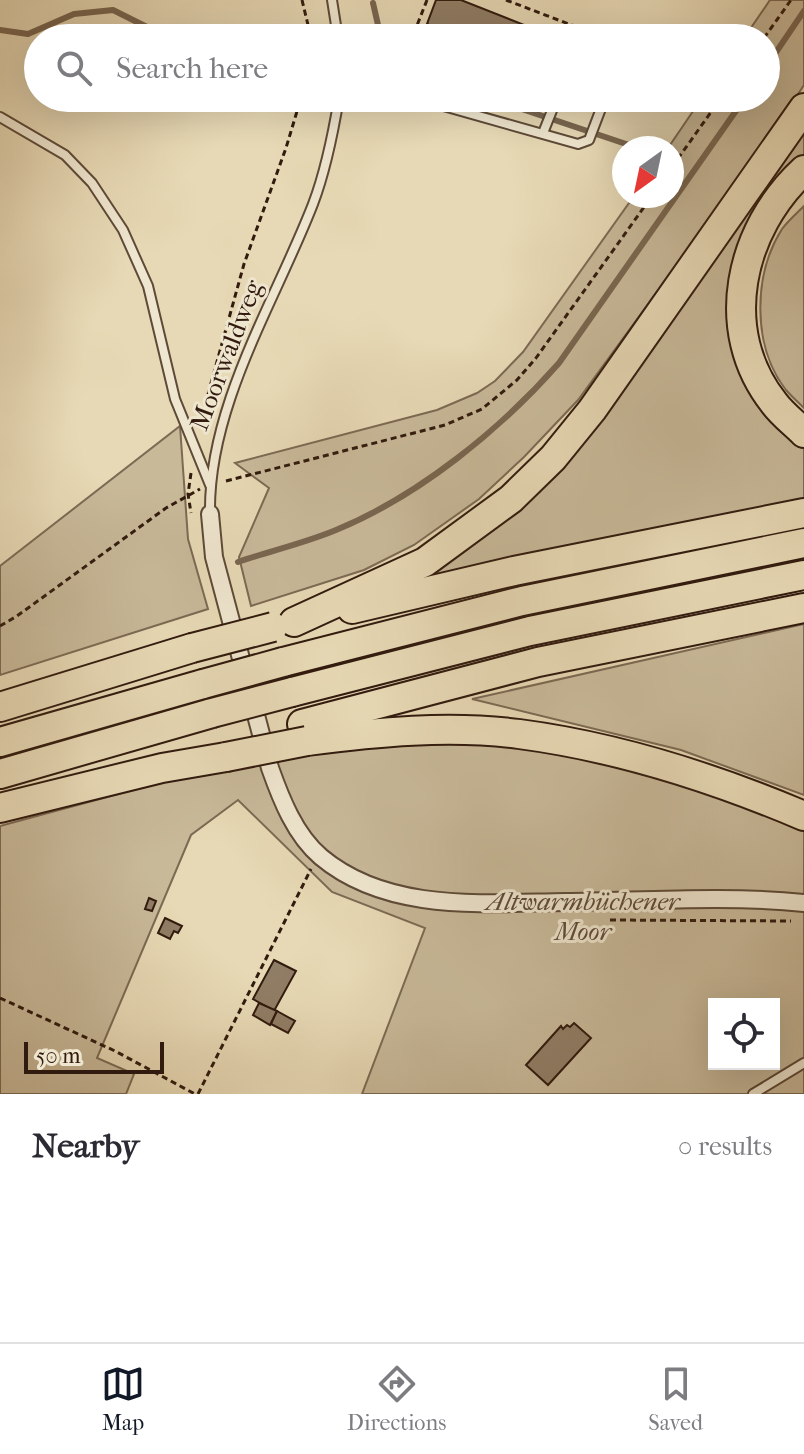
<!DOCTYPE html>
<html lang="en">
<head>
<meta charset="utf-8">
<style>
  body { margin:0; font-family:"IM FELL French Canon",serif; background:#f2f2f3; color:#2b2b33 }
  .controls { position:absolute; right:24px; bottom:24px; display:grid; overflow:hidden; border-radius:0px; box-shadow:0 8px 32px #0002 }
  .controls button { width:72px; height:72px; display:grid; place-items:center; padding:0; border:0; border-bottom:2px solid #e1e1e2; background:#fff; color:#2b2b33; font:40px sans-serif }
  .compass { position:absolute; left:612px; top:136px; width:72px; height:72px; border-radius:50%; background:#fff; box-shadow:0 8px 32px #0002; rotate:213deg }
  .scale { position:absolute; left:24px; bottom:20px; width:140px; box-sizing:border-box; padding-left:8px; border:4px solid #311a0e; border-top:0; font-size:22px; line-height:28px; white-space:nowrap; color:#311a0e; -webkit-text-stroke:6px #efe6cf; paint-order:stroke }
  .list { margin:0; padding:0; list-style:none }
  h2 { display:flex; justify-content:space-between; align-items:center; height:104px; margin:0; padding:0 32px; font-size:34px }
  h2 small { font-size:26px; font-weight:400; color:#7c7c81 }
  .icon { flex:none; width:44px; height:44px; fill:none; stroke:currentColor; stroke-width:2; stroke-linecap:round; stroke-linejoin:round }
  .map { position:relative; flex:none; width:804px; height:1094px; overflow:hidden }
  .search { position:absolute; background:#fff; box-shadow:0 8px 32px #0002; left:24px; right:24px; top:24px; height:88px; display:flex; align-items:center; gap:20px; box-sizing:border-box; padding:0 28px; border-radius:44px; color:#7c7c81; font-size:30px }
  .sheet { height:248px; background:#fff }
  nav { display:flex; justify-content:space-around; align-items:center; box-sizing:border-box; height:112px; border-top:2px solid #e1e1e2; background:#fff; font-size:22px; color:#7c7c81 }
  nav a { display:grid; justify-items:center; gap:4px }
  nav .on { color:#111827 }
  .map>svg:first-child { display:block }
</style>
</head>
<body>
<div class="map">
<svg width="804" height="1094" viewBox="0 0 804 1094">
  <rect width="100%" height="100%" fill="#e7d9b5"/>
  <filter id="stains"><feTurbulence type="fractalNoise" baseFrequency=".0025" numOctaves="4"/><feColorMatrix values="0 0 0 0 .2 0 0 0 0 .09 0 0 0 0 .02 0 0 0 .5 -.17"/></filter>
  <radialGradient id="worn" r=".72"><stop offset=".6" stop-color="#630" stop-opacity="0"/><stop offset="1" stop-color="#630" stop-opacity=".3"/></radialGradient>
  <!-- green -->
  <g fill="#c8b999" stroke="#7c6a54" stroke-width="2" fill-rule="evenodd">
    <polygon points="770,0 804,0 804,85 768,140 578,400 524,457 479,499 414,545 364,570 251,606 239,557 269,488 235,463 437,410 477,393 495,381 523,352 634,196 672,196 672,148 668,148 702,98 766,98 766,38 744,38"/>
    <polygon points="804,124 804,156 771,185 752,212 734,255 729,288 797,443 804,448 804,502 398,592 490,527"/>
    <path d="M804,206V408C798,402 791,396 786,390C752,346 753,275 782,229C788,221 797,213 804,206Z"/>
    <polygon points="180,426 188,539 208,609 0,675 0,566"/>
    <polygon points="804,624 804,795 681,750 472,699"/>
    <path d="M432,741C491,744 551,746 608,760C676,775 740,802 804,828V1094H362L425,928L332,892L238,800L191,835L97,1058L134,1074L126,1094H0V826L170,780L308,750ZM714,1004H774V1064H714Z"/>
  </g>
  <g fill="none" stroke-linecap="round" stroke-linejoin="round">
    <!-- stream -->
    <g stroke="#796650" stroke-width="6">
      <polyline points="373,3 381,38"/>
      <polyline points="0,30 28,34 74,14 113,10 169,38"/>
      <polyline points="224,38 248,28 277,32"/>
      <polyline points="766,67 804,11"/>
      <polyline points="489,98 638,148"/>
      <path d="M238,562C270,551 305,543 336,530C419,496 501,429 559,363L745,98"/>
    </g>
  </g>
  <!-- building -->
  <g fill="#907d65" stroke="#311a0e" stroke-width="2">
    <polygon points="436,0 461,0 547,34 546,38 462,38 427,24"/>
    <polygon points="149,898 156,901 152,911 145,909"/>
    <polygon points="165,918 182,926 178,933 174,931 170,939 158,933"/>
    <polygon points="274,960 296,971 274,1011 253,999"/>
    <polygon points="259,1003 277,1011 270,1025 253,1015"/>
    <polygon points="277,1011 295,1021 288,1033 271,1024"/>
    <polygon points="574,1023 591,1038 548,1085 526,1065 561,1026 563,1029 567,1025 570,1027"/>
  </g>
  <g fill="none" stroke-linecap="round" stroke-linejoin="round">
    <defs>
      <g id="service">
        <polyline points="332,0 338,38"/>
        <polyline points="581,38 584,30 605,38"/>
        <polyline points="415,98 578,144 589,140 605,98"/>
        <polyline points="0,117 65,155 92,183 123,230 148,286 175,399 210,485"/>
        <polyline points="543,133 557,98"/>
        <path d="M210,514C208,406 275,302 313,204C326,170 333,134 339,98"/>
        <polyline points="753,1094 804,1063"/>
      </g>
      <path id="minor" d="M210,514L214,557L270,768C281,799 295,835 321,857C388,913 484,903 566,902C645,901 726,895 804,903"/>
      <g id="motorway">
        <path d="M804,170C740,229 716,330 774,403C782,414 794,423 804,433"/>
        <polyline points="352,609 514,571 804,513"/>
        <polyline points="294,622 425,562 511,499 553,458 592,410 804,108"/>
        <polyline points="283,662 522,601 804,543"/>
        <polyline points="292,692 530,631 804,575"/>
        <polyline points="0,707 192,648"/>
        <polyline points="302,724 538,662 804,608"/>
        <path d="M307,741C376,732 449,725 519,734C618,747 712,777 804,816"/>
        <polyline points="0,742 203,684"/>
        <polyline points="0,774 212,713"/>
        <polyline points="0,808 162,768 226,757"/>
      </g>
    </defs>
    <!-- service casing -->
    <use href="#service" stroke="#5e4a38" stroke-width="12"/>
    <!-- minor casing -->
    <use href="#minor" stroke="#5e4a38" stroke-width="20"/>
    <!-- motorway casing -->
    <use href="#motorway" stroke="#311a0e" stroke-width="32"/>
    <!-- path -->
    <g stroke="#311a0e" stroke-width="3" stroke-dasharray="6 4" stroke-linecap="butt">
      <polyline points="302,0 308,25 308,38"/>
      <polyline points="427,0 414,33 428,38"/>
      <polyline points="506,0 574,26"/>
      <polyline points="764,38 791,0"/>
      <polyline points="672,167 721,98"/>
      <polyline points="200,423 244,264 286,148 301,98"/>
      <polyline points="191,473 188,494 191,513"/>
      <polyline points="226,481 445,425 482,409 517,380 536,358 652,196"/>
      <polyline points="0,626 17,616 166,508 200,489"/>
      <polyline points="610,920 791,921"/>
      <polyline points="0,998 115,1051 195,1094"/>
      <polyline points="198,1094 311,869"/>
    </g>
    <!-- service -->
    <use href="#service" stroke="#efe6cf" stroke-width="8"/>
    <!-- minor -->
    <use href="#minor" stroke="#efe6cf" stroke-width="16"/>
    <!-- motorway -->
    <use href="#motorway" stroke="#e7d9b5" stroke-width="28"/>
    <defs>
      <g id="motorway-bridge">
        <polyline points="192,648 273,627"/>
        <polyline points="203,684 283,662"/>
        <polyline points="212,713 292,692"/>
        <polyline points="226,757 307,741"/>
      </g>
    </defs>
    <!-- motorway-bridge casing -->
    <use href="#motorway-bridge" stroke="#311a0e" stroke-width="32" stroke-linecap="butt"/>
    <!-- motorway-bridge -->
    <use href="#motorway-bridge" stroke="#e7d9b5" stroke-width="28"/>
  </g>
  <g text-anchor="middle" stroke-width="6" stroke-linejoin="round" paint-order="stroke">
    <!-- street labels -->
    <g font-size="26" fill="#311a0e" stroke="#efe6cf">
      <text transform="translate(226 355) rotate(-69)" y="9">Moorwaldweg</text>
    </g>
    <!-- park labels -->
    <g font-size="26" font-style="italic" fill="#5e4a38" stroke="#efe6cf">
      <text x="583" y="910">Altwarmbüchener<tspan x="583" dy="30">Moor</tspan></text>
    </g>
  </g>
  <rect width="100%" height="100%" filter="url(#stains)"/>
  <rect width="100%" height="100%" fill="url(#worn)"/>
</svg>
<div class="controls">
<button><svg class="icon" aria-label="locate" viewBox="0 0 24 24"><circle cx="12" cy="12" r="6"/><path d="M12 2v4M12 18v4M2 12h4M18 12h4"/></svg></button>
</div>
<svg class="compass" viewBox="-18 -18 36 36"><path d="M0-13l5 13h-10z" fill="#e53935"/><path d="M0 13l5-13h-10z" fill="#7c7c81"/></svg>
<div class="scale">50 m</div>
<div class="search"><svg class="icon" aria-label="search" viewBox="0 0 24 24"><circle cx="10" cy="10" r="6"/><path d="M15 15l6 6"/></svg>Search here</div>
</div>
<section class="sheet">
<h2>Nearby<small>0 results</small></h2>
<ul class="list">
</ul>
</section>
<nav>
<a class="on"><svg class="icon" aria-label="map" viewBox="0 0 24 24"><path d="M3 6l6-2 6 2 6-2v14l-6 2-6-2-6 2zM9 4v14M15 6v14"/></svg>Map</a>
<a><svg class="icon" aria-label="directions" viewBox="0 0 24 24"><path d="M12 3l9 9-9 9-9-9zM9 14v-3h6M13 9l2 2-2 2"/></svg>Directions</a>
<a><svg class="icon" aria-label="saved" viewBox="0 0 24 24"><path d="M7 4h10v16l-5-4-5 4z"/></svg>Saved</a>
</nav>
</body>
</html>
